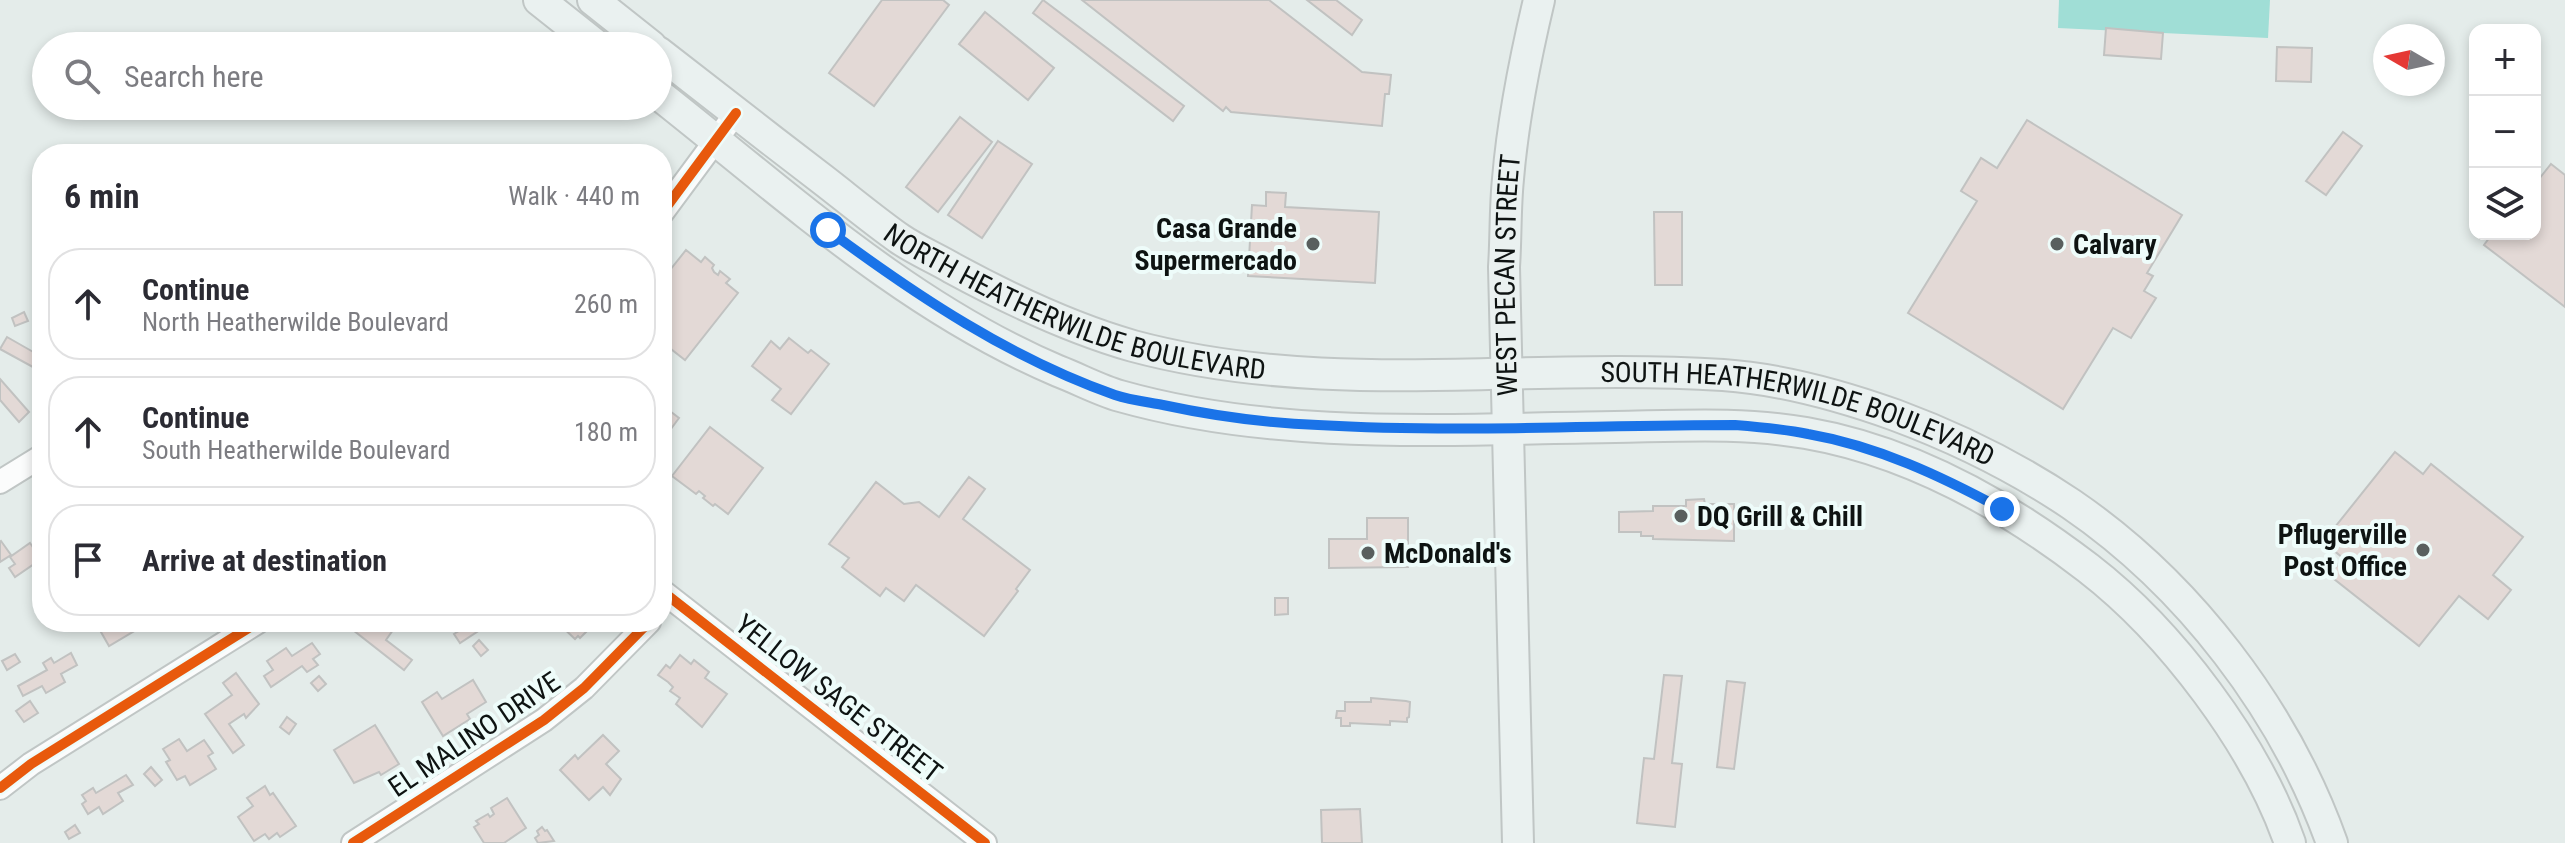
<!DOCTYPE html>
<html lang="en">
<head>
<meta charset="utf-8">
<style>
  body { margin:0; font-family:"Roboto Condensed",sans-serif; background:#f2f2f3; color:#2b2b33 }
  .controls { position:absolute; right:24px; top:24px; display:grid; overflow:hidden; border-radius:16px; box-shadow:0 4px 12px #0003 }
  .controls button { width:72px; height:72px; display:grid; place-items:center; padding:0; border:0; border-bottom:2px solid #e1e1e2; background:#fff; color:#2b2b33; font:40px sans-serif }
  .compass { position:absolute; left:2373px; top:24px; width:72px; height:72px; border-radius:50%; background:#fff; box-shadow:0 4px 12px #0003; rotate:279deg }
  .stop { position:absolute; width:24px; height:24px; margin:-18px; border:6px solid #1a73e8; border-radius:50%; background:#fff }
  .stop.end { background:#1a73e8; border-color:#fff; box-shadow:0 2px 8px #0008 }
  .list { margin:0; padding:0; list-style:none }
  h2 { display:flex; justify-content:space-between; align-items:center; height:104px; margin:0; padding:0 32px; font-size:34px }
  h2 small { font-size:26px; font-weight:400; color:#7c7c81 }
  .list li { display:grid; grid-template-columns:52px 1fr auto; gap:24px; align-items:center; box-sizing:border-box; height:112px; margin:0 16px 16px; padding:0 16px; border:2px solid #e1e1e2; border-radius:32px }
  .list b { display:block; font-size:30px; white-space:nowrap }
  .list p { margin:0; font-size:26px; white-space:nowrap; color:#7c7c81 }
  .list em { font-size:26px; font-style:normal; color:#7c7c81 }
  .icon { flex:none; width:44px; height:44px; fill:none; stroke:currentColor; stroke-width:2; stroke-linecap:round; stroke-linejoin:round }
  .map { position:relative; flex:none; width:2565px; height:843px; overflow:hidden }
  .search { position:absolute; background:#fff; box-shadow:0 4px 12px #0003; left:32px; top:32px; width:640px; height:88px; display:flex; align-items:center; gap:20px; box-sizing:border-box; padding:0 28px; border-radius:44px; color:#7c7c81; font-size:30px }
  .panel { position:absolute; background:#fff; box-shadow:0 4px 12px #0003; left:32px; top:144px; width:640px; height:488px; border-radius:32px }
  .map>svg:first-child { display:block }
</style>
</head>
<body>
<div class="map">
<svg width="2565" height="843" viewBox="0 0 2565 843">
  <rect width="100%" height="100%" fill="#e4ecea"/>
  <!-- green -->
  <polygon fill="#a0ded6" points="2059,0 2270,0 2268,38 2058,28"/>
  <!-- building -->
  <g fill="#e3d9d6" stroke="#c1c2c1" stroke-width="2">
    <polygon points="882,0 943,0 949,5 874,106 829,73"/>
    <polygon points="1043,0 1184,106 1173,121 1033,13"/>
    <polygon points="1082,0 1269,0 1362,72 1391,75 1389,94 1385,94 1382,126 1231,112 1226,107 1223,111"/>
    <polygon points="1307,0 1336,0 1362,20 1352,35"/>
    <polygon points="985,12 1054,68 1028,100 959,44"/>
    <polygon points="2106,28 2163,33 2161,59 2104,55"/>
    <polygon points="2277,47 2312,48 2311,82 2276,81"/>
    <polygon points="960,117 992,142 938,212 906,187"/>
    <polygon points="2027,120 2182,215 2147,273 2153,276 2144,291 2156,298 2131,338 2113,328 2063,409 1908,313 1977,201 1961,191 1981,158 1997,168"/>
    <polygon points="2343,132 2362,146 2326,195 2306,181"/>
    <polygon points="998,141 1032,164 982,238 948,215"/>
    <polygon points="2551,164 2565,175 2565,307 2484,245 2492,234 2535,234 2535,184"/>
    <polygon points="1266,192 1286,193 1285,207 1379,212 1375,283 1248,276 1252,205 1266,206"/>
    <polygon points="1654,212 1682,212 1682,285 1655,285"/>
    <polygon points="686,250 701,262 705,257 714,265 712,268 714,272 718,275 720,271 730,279 726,283 738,293 685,360 662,342 662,280"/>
    <polygon points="24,312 28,321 15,326 12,318"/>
    <polygon points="7,337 42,357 42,372 0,349"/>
    <polygon points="789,338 808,353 811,350 829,364 791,414 772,400 781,389 752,366 771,341 780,349"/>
    <polygon points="0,379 29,412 19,422 0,400"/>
    <polygon points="662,405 679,418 662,441"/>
    <polygon points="710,427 763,468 728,514 715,504 713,506 703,498 705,496 699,491 696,494 672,476"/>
    <polygon points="2395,452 2423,474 2431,464 2523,537 2493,575 2511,590 2488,619 2459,596 2419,646 2329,575 2343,558 2323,542"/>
    <polygon points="969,477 985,489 963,519 1030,570 1016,589 1018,591 984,636 916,585 904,601 886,588 880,596 842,567 849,558 829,544 876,482 904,504 919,502 939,517"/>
    <polygon points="1704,499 1705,504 1734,504 1734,509 1743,509 1743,521 1734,521 1734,541 1653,539 1653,536 1641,536 1641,532 1619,532 1619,512 1653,511 1653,506 1686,506 1686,500"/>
    <polygon points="1750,513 1759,513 1758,524 1749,524"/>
    <polygon points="1367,518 1408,518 1408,567 1329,568 1329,539 1367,539"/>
    <polygon points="1,541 11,555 0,562 0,542"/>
    <polygon points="30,543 35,550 42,545 42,563 40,560 15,577 9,568 15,564 10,557"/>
    <polygon points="1275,598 1288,598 1288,614 1275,615"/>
    <polygon points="102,622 145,622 146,624 109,646 97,625"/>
    <polygon points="359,622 382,622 393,630 386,640 412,660 404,670 353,630"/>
    <polygon points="457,622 492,622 460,643 454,634 462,629"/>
    <polygon points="557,622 603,622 597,629 591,623 589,625 591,627 580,638 578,636 575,639"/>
    <polygon points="479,640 488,650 481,656 473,646"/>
    <polygon points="312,643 320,654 313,659 318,665 307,672 302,666 271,687 264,676 273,670 267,661 286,648 292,656"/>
    <polygon points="71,653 77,665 61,674 65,682 46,693 42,686 23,696 18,686 47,670 43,663 51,658 54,663"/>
    <polygon points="15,654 20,662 7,670 2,661"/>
    <polygon points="680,655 691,664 694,660 709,672 705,678 727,694 702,727 676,704 680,698 670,691 673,687 668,682 658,675 666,665 670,668"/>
    <polygon points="236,673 259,704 246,718 244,714 229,724 244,745 233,753 205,714 232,695 223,683"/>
    <polygon points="1664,675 1682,676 1672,763 1682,764 1675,827 1637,823 1644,758 1654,759"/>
    <polygon points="319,676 326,684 318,691 311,683"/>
    <polygon points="473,680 486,702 467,714 470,719 443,736 422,702 437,692 442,699"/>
    <polygon points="1727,681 1745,683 1734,769 1717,767"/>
    <polygon points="1371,698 1406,701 1410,702 1409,717 1407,718 1407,722 1390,721 1390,725 1350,723 1350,726 1341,726 1341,718 1336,718 1337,711 1345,711 1345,702 1371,702"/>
    <polygon points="30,701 38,713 24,722 16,711"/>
    <polygon points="287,717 296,724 289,734 280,727"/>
    <polygon points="375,725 399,764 381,775 379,772 354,783 334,750"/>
    <polygon points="603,735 619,751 606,764 621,779 610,795 603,787 589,800 560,770 575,755 578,759"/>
    <polygon points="179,739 187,751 204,740 213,753 208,756 216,769 190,785 185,776 177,780 166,762 170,760 163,749"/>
    <polygon points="151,767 162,780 155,786 144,774"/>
    <polygon points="126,775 133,785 118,793 123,801 103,814 99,807 88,814 82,804 86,801 82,795 93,788 96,793"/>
    <polygon points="265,786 270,795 273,793 296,826 280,837 277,833 269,839 265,834 254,841 238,817 253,806 247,798"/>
    <polygon points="507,798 526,828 504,843 484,843 474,827 479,824 476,821 488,814 490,817 494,814 491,808"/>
    <polygon points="1360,809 1362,843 1322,843 1321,810"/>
    <polygon points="75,825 80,833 69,839 65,832"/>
    <polygon points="542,827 545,831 547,830 554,841 538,843 535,838 539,835 537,831"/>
  </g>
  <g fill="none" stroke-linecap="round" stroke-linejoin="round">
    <defs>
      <g id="minor">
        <polyline points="662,213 736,113"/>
        <polyline points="0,482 42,456"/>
        <polyline points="662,591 985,843"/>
        <polyline points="0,788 31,764 258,622"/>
        <polyline points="353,843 544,720 584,688 649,622"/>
      </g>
      <g id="secondary">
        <polyline points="539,0 597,46"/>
        <polyline points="593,0 651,46"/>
        <path id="s1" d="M658,52C712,94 767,137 822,179C848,199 873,220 900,239C916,250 935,258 952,268C1009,299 1070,328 1133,346C1326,398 1526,362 1723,375C1782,379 1839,395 1895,415C1957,438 2016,467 2071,504C2188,584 2284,709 2332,843"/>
        <path d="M658,94C785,194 907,307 1058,371C1079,379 1099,390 1120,396C1279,441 1452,429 1615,427C1679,426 1743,422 1806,433C1910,451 2006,505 2088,568C2171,632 2256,745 2290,843"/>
        <path id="s2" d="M1518,843L1504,267C1506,238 1505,208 1508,179C1513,118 1525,59 1539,0"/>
      </g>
    </defs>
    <!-- minor casing -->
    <use href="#minor" stroke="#c0c6c5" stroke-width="26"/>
    <!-- secondary casing -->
    <use href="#secondary" stroke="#c0c6c5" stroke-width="34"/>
    <!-- minor -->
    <use href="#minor" stroke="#fbfcfc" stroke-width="22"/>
    <!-- secondary -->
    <use href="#secondary" stroke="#eaf1f0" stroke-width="30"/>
    <defs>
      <g id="cycleway">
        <polyline points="662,213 736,113"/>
        <polyline points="662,591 985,843"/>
        <polyline points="0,788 31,764 258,622"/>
        <polyline points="353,843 544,720 584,688 649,622"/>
      </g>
    </defs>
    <!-- cycleway casing -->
    <use href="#cycleway" stroke="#eefcfa" stroke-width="15"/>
    <!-- cycleway -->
    <use href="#cycleway" stroke="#e8590c" stroke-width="10"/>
  </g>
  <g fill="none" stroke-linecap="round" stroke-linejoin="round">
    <!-- route -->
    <path stroke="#1a73e8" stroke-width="10" d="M828,230C917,296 1010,358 1115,395C1130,400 1147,402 1163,405C1214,416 1266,423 1318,425C1457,433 1596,425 1735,425C1760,427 1784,429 1808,434C1877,446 1941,476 2002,509"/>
  </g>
  <!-- markers -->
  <g fill="#595f5e" stroke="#eefcfa" stroke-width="3">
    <circle cx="1313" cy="244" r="8"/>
    <circle cx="2057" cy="244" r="8"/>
    <circle cx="1681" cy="516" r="8"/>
    <circle cx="2423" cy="550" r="8"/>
    <circle cx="1368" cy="553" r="8"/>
  </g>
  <g text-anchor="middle" stroke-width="8" stroke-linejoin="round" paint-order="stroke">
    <!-- poi labels -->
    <g font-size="28" font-weight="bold" fill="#0e1312" stroke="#eefcfa" text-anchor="start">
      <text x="1297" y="238" text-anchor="end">Casa Grande<tspan x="1297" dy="32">Supermercado</tspan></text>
      <text x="2073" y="254">Calvary</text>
      <text x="1697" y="526">DQ Grill &amp; Chill</text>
      <text x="2407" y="544" text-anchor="end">Pflugerville<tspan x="2407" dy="32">Post Office</tspan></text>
      <text x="1384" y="563">McDonald's</text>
    </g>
    <!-- street labels -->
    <g font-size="28" fill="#0e1312" stroke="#eefcfa">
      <text dy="10" stroke="none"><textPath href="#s2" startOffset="568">WEST PECAN STREET</textPath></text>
      <text dy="10" stroke="none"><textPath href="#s1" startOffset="494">NORTH HEATHERWILDE BOULEVARD</textPath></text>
      <text dy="10" stroke="none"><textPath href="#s1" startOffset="1236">SOUTH HEATHERWILDE BOULEVARD</textPath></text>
      <text transform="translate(839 698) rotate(38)" y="10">YELLOW SAGE STREET</text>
      <text transform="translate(474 734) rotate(-34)" y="10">EL MALINO DRIVE</text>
    </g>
  </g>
</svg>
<div class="controls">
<button>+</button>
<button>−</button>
<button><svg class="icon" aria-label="layers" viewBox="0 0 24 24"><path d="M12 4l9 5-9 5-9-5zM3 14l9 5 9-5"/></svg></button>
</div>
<svg class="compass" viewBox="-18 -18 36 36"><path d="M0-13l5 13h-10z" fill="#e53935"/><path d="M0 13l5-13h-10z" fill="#7c7c81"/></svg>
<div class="stop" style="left:828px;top:230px"></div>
<div class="stop end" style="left:2002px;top:509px"></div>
<div class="search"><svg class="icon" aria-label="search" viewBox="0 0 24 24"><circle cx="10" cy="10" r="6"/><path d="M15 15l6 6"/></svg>Search here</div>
<section class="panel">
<h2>6 min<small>Walk · 440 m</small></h2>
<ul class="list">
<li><svg class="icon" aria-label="ahead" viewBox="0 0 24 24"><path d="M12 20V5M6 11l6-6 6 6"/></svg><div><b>Continue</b><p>North Heatherwilde Boulevard</p></div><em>260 m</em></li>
<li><svg class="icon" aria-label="ahead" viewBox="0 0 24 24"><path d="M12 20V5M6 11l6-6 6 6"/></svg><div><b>Continue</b><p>South Heatherwilde Boulevard</p></div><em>180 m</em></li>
<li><svg class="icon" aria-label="arrive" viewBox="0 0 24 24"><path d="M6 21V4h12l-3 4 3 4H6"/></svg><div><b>Arrive at destination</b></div></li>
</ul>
</section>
</div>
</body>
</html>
